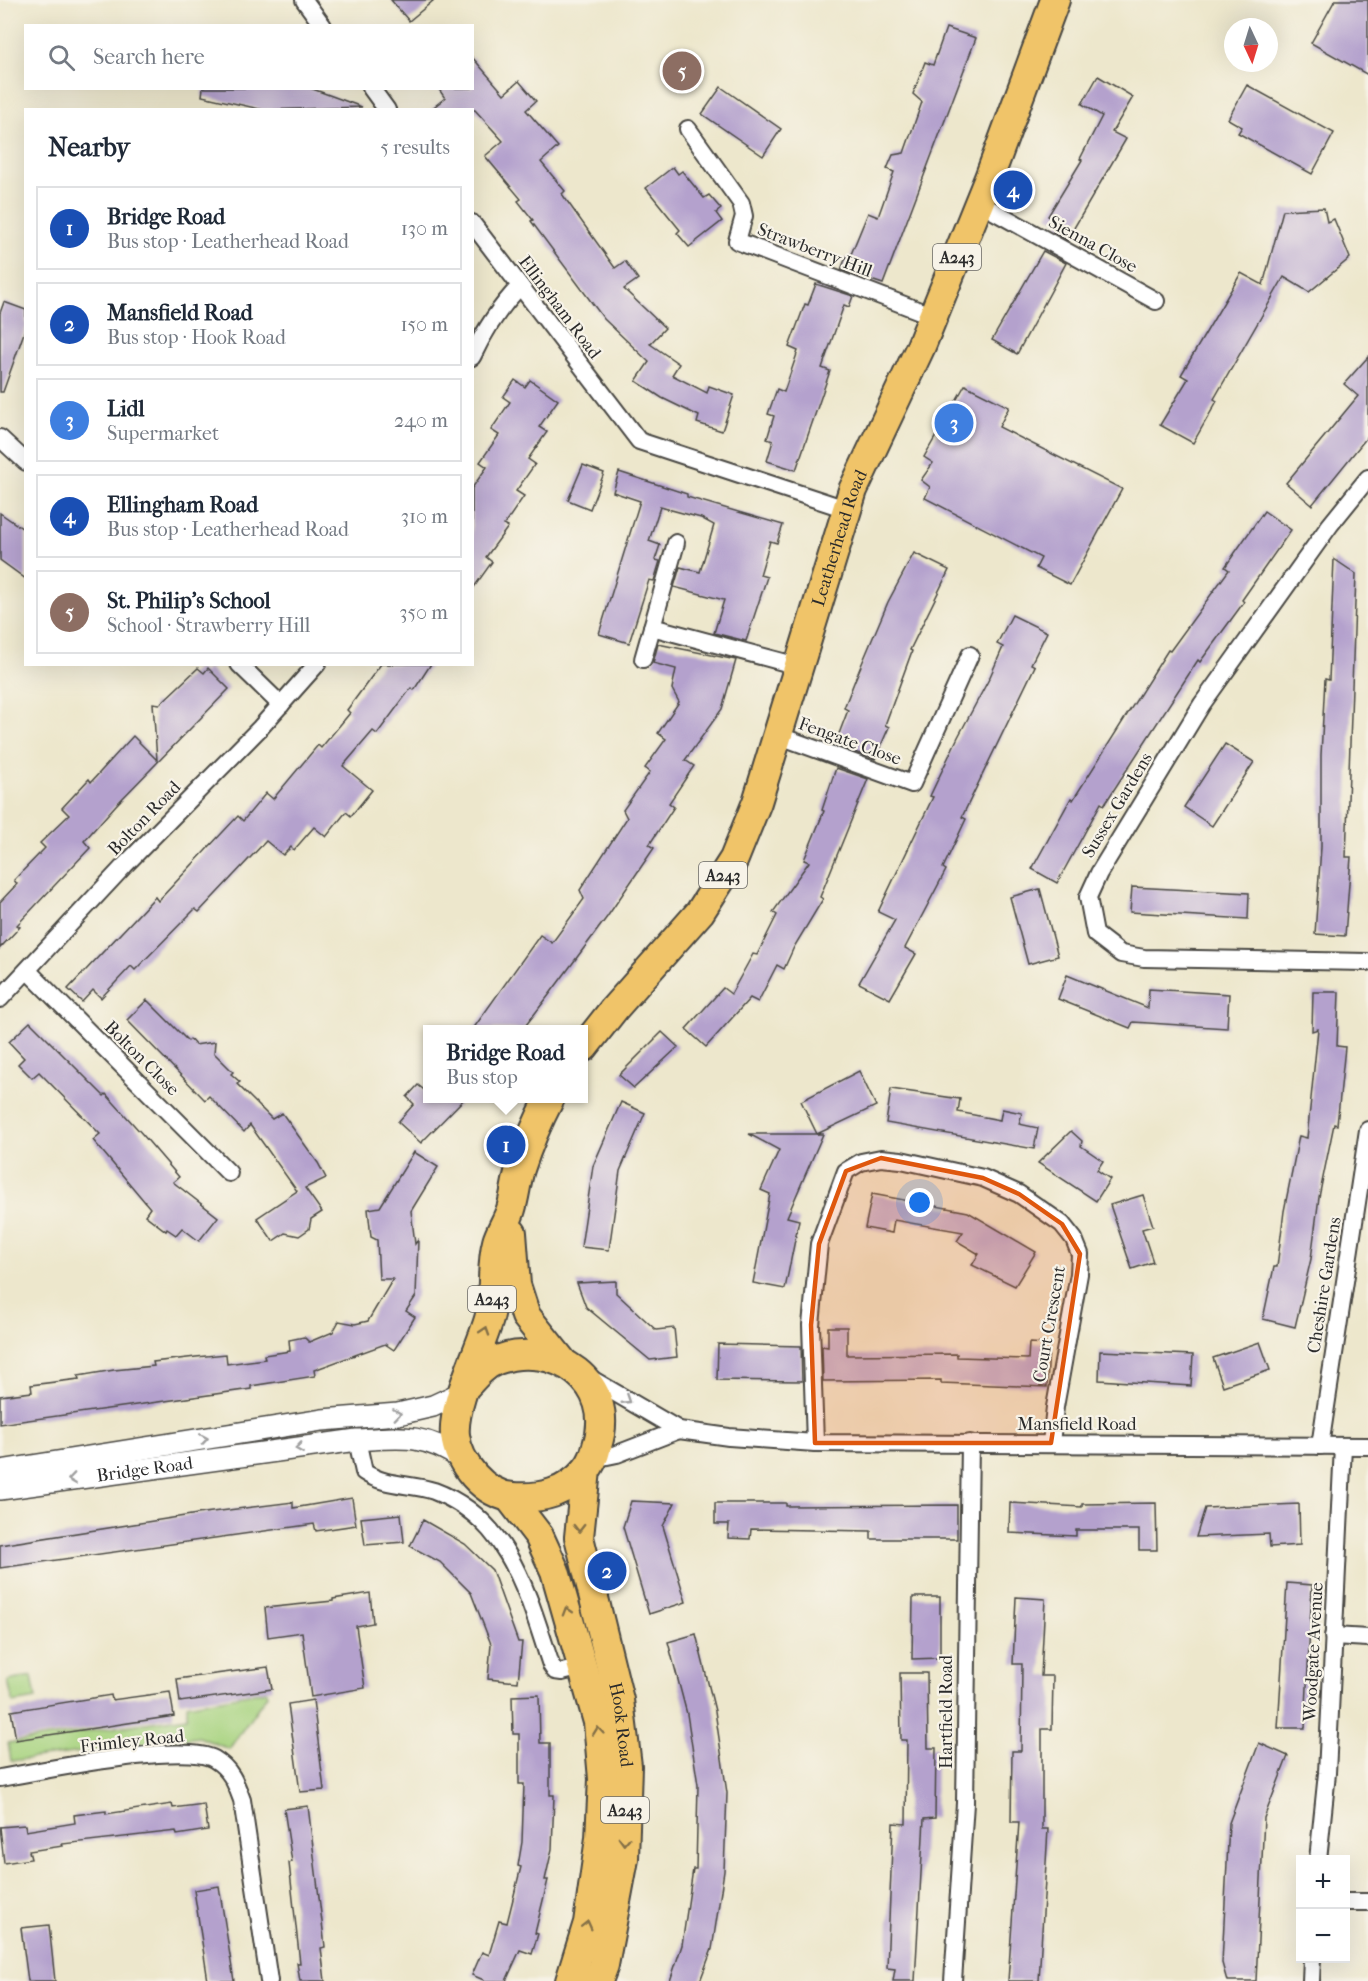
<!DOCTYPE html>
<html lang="en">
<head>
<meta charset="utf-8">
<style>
  body { margin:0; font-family:"IM FELL French Canon",serif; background:#f2f2f3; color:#1f2937 }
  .controls { position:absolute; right:18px; bottom:18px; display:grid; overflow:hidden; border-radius:0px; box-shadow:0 6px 24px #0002 }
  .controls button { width:54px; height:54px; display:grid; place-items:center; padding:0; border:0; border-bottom:2px solid #e0e1e3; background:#fff; color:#1f2937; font:30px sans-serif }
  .compass { position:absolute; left:1224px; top:18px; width:54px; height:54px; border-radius:50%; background:#fff; box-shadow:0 6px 24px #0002; rotate:176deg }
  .you { position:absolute; left:920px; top:1203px; width:21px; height:21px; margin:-15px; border:4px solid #fff; border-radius:50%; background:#1a73e8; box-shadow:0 0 0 9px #1a73e833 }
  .badge { display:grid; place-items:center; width:39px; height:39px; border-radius:50%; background:#d1495b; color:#fff; font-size:20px; font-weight:700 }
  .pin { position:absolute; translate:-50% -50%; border:3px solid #fff; box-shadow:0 2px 6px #0006 }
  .popup { position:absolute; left:423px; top:1025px; width:165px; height:78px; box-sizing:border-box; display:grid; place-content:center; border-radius:0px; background:#fff; filter:drop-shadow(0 2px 4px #0005); font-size:20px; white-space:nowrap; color:#747a83 }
  .popup b { font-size:22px; color:#1f2937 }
  .popup::after { content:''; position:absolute; left:50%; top:100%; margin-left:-12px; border:12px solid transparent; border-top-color:#fff }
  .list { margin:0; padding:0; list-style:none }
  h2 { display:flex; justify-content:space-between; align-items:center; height:78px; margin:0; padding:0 24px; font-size:26px }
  h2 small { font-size:20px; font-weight:400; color:#747a83 }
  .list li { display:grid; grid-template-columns:39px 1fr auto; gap:18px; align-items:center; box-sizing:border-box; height:84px; margin:0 12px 12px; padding:0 12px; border:2px solid #e0e1e3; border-radius:0px }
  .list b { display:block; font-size:22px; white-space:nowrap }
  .list p { margin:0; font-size:20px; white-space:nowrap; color:#747a83 }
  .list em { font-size:20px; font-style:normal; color:#747a83 }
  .icon { flex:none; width:33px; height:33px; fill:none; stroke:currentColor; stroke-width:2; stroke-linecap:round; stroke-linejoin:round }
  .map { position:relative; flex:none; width:1368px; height:1981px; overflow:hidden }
  .search { position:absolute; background:#fff; box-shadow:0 6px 24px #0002; left:24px; top:24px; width:450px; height:66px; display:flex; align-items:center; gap:15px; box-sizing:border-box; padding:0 21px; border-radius:0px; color:#747a83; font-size:22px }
  .panel { position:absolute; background:#fff; box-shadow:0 6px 24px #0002; left:24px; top:108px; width:450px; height:558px; border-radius:0px }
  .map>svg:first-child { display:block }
</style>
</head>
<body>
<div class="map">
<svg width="1368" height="1981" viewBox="0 0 1368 1981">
  <rect width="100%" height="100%" fill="#f7f3e8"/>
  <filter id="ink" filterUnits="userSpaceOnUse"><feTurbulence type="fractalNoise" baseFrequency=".0167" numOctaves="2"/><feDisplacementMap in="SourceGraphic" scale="12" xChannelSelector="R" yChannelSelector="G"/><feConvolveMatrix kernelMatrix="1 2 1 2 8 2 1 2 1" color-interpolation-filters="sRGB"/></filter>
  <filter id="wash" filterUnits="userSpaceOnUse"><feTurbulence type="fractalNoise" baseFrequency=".008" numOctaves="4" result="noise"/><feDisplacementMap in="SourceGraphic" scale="24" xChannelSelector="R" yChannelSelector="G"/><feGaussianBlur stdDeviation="1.35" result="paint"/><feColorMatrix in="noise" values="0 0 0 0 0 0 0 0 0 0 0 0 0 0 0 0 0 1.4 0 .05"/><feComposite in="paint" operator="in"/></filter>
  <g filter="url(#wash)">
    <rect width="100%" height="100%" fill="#ede7cc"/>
    <!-- green -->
    <g fill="#a7d37f" stroke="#697f55" stroke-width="1.5">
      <polygon points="32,1676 36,1699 13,1703 8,1681"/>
      <polygon points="266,1691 267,1695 229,1749 199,1737 11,1761 8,1743 187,1717 187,1705"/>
    </g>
    <g id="blocks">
      <!-- building -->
      <g fill="#b4a1cd">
        <polygon points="391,0 434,0 409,21"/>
        <polygon points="1335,0 1368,0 1368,75 1311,43"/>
        <polygon points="946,28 976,38 883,284 841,270 846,257 849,259 868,213 878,217 894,172 887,169 893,155 904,153 922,102 913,94 925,62 933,65"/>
        <polygon points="472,57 504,94 519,81 536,101 526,110 558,147 541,162 565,191 562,194 615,268 625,261 638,279 624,289 665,328 650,344 679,364 672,375 707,393 709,386 734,395 722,431 697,423 699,416 662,398 636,381 649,362 604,319 531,221 533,220 518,201 521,199 485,156 503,141 475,110 430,110 445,98 438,88 472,88"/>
        <polygon points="1098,76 1133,97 1112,132 1126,139 1067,240 1053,232 1059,222 1048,216 1082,160 1080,159 1102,116 1082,104"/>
        <polygon points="1247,85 1334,133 1312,174 1238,133 1242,127 1228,119"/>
        <polygon points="721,87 781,129 763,156 702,114"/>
        <polygon points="203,88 310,88 362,107 264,110 202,96"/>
        <polygon points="673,167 678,174 682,171 704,198 709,195 721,209 716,213 722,221 689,247 677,233 680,230 646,188"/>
        <polygon points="1324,208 1327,222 1334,219 1350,258 1309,292 1284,277 1214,399 1217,401 1193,443 1160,425 1188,379 1181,375 1241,273 1263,285 1283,210"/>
        <polygon points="1043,251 1066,263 1017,354 992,340"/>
        <polygon points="816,284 853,296 849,307 844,305 822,368 830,371 796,470 767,461 773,441 767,439 774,416 768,414 777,389 784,392 798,351 789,347 805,304 808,305"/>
        <polygon points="4,302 26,310 26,327 3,392 0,392 0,313"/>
        <polygon points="1368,357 1368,436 1312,505 1286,483 1358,396 1344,384"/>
        <polygon points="515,380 525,387 530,380 558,400 539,427 547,432 528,459 535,464 516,491 524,496 504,525 508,527 486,557 492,562 472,590 472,488 487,467 480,462 499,435 491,430 510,402 503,397"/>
        <polygon points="965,385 1009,407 999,427 1122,489 1070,585 1036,568 1041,558 925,498 930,487 921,480 933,463 924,457"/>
        <polygon points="583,465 604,473 590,509 568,500"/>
        <polygon points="619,472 687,494 687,497 783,525 777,543 770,541 760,575 767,577 746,641 714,633 724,600 674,587 680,567 700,572 714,525 701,518 660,507 649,541 660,545 655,560 660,561 654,581 649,580 629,643 599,634 640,501 613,492"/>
        <polygon points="1264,511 1291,530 1242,600 1244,602 1200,662 1198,660 1104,805 1101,803 1057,883 1032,869 1071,798 1073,800 1168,650 1170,651 1229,570 1225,567"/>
        <polygon points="0,513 26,531 26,579 0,560"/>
        <polygon points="914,553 949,570 910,650 912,651 885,725 889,727 875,759 843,748 845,742 837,739 848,710 844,708 855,680 888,602"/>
        <polygon points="1334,559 1356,574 1346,857 1351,857 1345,936 1315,934 1321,847 1321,755 1325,679 1329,680"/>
        <polygon points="1012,615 1047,632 1031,664 1035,666 962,817 966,819 943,868 946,870 905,948 916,954 890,999 859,983 895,920 878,912 933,797 930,796 958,737 989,679 1003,647 997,644"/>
        <polygon points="658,644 736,660 722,709 685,760 694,766 669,803 674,807 649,845 654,848 607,917 549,995 523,1029 473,1029 540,935 552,943 584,899 580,890 627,818 623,810 650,772 645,768 666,739 658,733 679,702 672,689 676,669 653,663"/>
        <polygon points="381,664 431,664 414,690 411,688 377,734 373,731 343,766 372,790 351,816 346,812 326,837 314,827 294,850 291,847 283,855 266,841 199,912 195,909 135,970 131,966 101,998 93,990 82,1002 68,989 155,897 158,901 238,816 243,821 266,793 273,799 318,745 321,748 350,713 347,710"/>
        <polygon points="198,668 204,673 208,668 229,689 116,805 84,841 90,848 17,925 20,927 0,948 0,902 17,884 14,880 45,848 40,843 69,815 62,808 89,779 91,782 133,736 157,760 153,703 160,704"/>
        <polygon points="1225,744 1254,762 1212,826 1184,807"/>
        <polygon points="836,768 868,779 820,897 823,899 794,947 784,969 777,965 758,1002 750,998 706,1047 686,1029 723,988 731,994 753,954 757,955 777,915 773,912 809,862 804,860 824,811 822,810"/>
        <polygon points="1132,887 1249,893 1248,919 1130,912"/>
        <polygon points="1040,889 1058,956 1028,964 1010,897"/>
        <polygon points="1067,975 1148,1008 1149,989 1229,994 1227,1028 1133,1022 1130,1028 1058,999"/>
        <polygon points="1313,992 1339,992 1337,1046 1345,1047 1337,1125 1334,1124 1319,1197 1311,1259 1295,1327 1263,1319 1274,1267 1277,1267 1284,1211 1299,1136 1307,1138 1318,1029 1312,1031"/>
        <polygon points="147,1000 188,1041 190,1039 195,1045 215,1042 214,1053 233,1072 231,1074 240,1082 237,1084 272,1119 282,1113 318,1163 326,1178 305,1188 322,1212 311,1219 309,1229 299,1236 285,1233 273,1241 257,1218 297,1191 250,1125 244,1132 209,1096 205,1100 127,1020"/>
        <polygon points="30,1022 104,1096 106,1094 143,1135 179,1177 173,1182 218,1217 199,1241 182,1228 176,1235 167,1229 166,1231 145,1215 150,1208 93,1140 100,1134 39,1072 32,1078 18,1064 24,1058 9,1042"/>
        <polygon points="662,1032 678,1047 634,1088 619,1075"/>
        <polygon points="859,1071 876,1106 817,1134 801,1101"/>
        <polygon points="418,1085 428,1093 428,1098 465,1098 421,1143 398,1122 414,1104 407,1097"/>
        <polygon points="891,1089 960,1099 958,1112 1000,1120 1002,1109 1022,1113 1019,1124 1038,1128 1034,1149 886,1123"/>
        <polygon points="621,1102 645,1113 620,1171 609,1250 581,1247 593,1166"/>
        <polygon points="1071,1131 1082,1141 1081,1146 1103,1161 1097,1170 1110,1179 1096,1201 1038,1163"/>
        <polygon points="749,1134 823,1134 787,1217 799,1220 785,1289 753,1283 770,1194 761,1190 779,1150"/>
        <polygon points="414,1152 438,1167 411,1211 415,1244 418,1240 416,1296 406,1311 415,1317 394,1350 385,1344 314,1370 315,1376 251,1386 251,1389 0,1424 0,1396 32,1392 31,1385 79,1379 78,1376 114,1370 154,1366 153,1362 196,1357 226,1354 227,1364 265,1359 264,1355 290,1351 289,1340 304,1337 309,1342 333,1332 339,1321 355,1324 368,1321 393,1279 379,1279 377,1240 371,1237 368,1209 380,1207"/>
        <polygon points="872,1194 968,1212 1036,1252 1015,1286 972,1265 979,1254 957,1241 963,1232 894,1220 892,1233 865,1228"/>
        <polygon points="1143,1195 1153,1226 1142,1229 1153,1262 1132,1269 1110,1205"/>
        <polygon points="616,1281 616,1293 656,1330 674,1328 677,1357 650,1360 586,1307 577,1283"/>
        <polygon points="828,1327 847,1327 847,1355 957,1354 957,1357 1028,1359 1029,1343 1049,1344 1047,1387 941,1383 941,1380 823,1381 822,1346 828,1347"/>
        <polygon points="1260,1342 1270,1370 1223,1386 1213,1358"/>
        <polygon points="718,1344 801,1346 802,1381 717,1380"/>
        <polygon points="1100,1351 1193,1355 1191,1386 1099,1380"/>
        <polygon points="352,1498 356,1525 316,1531 314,1524 0,1568 0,1545 204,1513 293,1502 293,1508"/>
        <polygon points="631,1501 675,1503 663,1526 686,1602 649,1614 623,1527"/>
        <polygon points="715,1503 786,1503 786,1506 957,1505 957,1539 871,1539 871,1531 751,1529 750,1539 728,1538 729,1524 715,1524"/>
        <polygon points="1010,1503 1082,1507 1082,1504 1156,1503 1157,1550 1139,1550 1139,1530 1076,1530 1076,1536 1009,1533"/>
        <polygon points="1299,1504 1300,1545 1270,1547 1269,1534 1196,1537 1205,1508"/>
        <polygon points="401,1514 404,1542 365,1545 361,1518"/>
        <polygon points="423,1520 465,1544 492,1570 518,1642 522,1642 518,1682 488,1679 491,1644 471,1593 440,1562 410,1546"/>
        <polygon points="1287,1583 1312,1585 1305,1728 1278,1728"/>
        <polygon points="370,1593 373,1623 356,1626 365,1688 311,1697 302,1632 268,1637 265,1608 333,1601 333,1599"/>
        <polygon points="913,1597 940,1597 940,1658 912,1659"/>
        <polygon points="1016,1597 1045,1599 1041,1676 1053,1676 1052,1729 1042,1729 1042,1829 1048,1829 1039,1981 1008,1981 1019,1822 1011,1822 1012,1751 1021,1751 1022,1664 1013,1664"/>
        <polygon points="696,1634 715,1711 727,1793 724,1871 712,1949 700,1981 670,1981 682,1945 693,1869 696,1869 698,1785 687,1714 668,1642"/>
        <polygon points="268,1667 272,1689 180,1702 177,1679"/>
        <polygon points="900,1673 927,1673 928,1748 936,1748 935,1818 924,1819 915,1981 893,1981 895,1969 887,1968 893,1823 906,1824 907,1740 901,1740"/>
        <polygon points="170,1692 174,1716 16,1740 11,1711 111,1695 112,1700"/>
        <polygon points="539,1695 540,1743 550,1743 550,1795 554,1795 552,1849 545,1880 548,1880 535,1933 538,1934 532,1954 520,1950 506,1981 486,1981 472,1975 482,1952 489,1955 499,1921 507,1923 521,1867 518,1866 522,1842 524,1784 519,1784 519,1734 513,1734 512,1696"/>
        <polygon points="313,1700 324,1790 300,1792 288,1704"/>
        <polygon points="1259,1743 1288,1756 1264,1818 1256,1981 1227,1981 1222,1963 1229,1823"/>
        <polygon points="172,1804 173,1808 204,1804 208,1830 177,1835 176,1831 62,1844 63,1846 29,1851 31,1859 4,1863 0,1827 25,1825 26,1831 75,1823 74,1815 106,1811 106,1814"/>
        <polygon points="308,1806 325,1947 321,1948 325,1981 300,1981 297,1963 300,1963 289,1863 292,1862 284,1809"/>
        <polygon points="219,1886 234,1981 208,1981 194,1890"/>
        <polygon points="49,1925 55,1981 28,1981 21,1928"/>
      </g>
    </g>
  </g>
  <g filter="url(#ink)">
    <use href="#blocks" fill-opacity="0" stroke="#484743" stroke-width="1.5"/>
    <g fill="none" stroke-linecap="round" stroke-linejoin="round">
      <defs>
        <g id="minor">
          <polyline points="304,0 323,26"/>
          <polyline points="371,88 387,110"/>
          <polyline points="688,129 741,203 744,216 737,241 933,316"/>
          <polyline points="979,203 1156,301"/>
          <polyline points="472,223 639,441 846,509"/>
          <path d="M472,357C485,329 499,308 520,286"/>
          <polyline points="0,438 26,462"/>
          <polyline points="1368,478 1330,525 1202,704 1099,873 1088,897 1095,934 1121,954 1144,958 1368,962"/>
          <polyline points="652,627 798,666"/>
          <polyline points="643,659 676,543"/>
          <polyline points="239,664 281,705"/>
          <polyline points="777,735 912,784 970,655"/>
          <polyline points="28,971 229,1173"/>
          <polyline points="0,999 125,865 260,728 317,664"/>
          <polyline points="588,1377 679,1430 729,1437 815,1443 1368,1446"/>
          <path d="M357,1440L364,1472C386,1487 410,1483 434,1491C510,1519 528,1596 551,1665L555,1671L562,1672L584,1667"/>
          <polyline points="815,1443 811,1325 819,1244 846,1171 861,1162 881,1158 901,1160 983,1178 1019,1194 1062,1224 1074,1239 1080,1254 1079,1274 1055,1407 1051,1443"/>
          <polyline points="1320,1446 1368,1130"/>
          <polyline points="593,1459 617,1454 679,1430"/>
          <polyline points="1333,1636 1368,1638"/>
          <path d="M0,1778C42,1771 183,1741 214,1759C231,1769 236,1784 242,1800L269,1981"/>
          <polyline points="1318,1860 1327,1773 1343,1446"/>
          <polyline points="1346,1902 1368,1902"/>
          <polyline points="953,1981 965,1803 970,1443"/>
          <polyline points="1311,1981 1312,1958"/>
        </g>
        <g id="tertiary">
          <polyline points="0,1471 322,1420 398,1414 433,1406 463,1392"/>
          <path id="s1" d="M0,1489L357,1440C401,1437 425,1433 463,1460"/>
        </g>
        <g id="trunk">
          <path id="s2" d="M584,1047L614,1009L700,912L734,859L757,802L853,490L921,346L989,178L1055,0"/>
          <polyline points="512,1233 516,1285 526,1316 562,1361"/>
          <path d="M466,1386C475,1376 484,1365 497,1360C554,1339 618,1383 597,1446C595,1455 592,1463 586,1470C566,1493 542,1499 513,1497C484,1495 458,1463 455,1435C452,1405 480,1350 489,1319C496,1294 490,1267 497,1242C500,1231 508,1220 511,1209C515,1196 516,1182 520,1169C528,1144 538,1121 550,1098"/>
          <path id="s3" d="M586,1470L579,1537L619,1700L627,1766L624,1859L604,1965L598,1981"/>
          <polyline points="509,1497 539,1536 555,1571 598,1722 603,1779 600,1838 588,1923 570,1981"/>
        </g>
      </defs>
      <!-- minor casing -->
      <use href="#minor" stroke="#484743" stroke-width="20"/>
      <!-- tertiary casing -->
      <use href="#tertiary" stroke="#484743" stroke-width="24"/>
      <!-- trunk casing -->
      <use href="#trunk" stroke="#484743" stroke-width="32"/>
      <!-- minor -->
      <use href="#minor" stroke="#fff" stroke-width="16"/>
      <!-- tertiary -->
      <use href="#tertiary" stroke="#fff" stroke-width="21"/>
      <!-- trunk -->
      <use href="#trunk" stroke="#f0c469" stroke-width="28"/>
    </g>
    <!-- one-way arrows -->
    <defs><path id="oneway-chevron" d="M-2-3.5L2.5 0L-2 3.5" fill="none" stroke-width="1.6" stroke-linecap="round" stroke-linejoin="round" transform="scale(1.5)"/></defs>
    <g stroke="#847047">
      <use href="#oneway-chevron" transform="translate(485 1331) rotate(-72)"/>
      <use href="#oneway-chevron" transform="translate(579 1528) rotate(90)"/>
      <use href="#oneway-chevron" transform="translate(567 1611) rotate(-107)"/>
      <use href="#oneway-chevron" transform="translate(598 1731) rotate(-96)"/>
      <use href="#oneway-chevron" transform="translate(624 1841) rotate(92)"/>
      <use href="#oneway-chevron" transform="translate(587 1925) rotate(-76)"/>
    </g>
    <g stroke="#a0a0a0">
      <use href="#oneway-chevron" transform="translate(627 1400) rotate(33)"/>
      <use href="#oneway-chevron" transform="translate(397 1414) rotate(-8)"/>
      <use href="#oneway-chevron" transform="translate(204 1439) rotate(-9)"/>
      <use href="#oneway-chevron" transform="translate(299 1448) rotate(172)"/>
      <use href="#oneway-chevron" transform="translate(72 1479) rotate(172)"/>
    </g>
  </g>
  <!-- marked area -->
  <path fill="#df570e" fill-opacity="0.2" stroke="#df570e" stroke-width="4.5" stroke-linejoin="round" d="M881,1158L983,1178L1019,1194L1062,1224L1080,1254L1051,1443H815L811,1325L819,1244L846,1171Z"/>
  <g text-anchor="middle" stroke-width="4.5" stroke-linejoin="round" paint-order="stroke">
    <!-- shield labels -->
    <g fill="#f7f3e8" stroke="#686764" stroke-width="1.5">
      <rect x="933" y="244" width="48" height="26" rx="4.5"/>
      <rect x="699" y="862" width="48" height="26" rx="4.5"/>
      <rect x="468" y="1286" width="48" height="26" rx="4.5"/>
      <rect x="601" y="1797" width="48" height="26" rx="4.5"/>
    </g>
    <g font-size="16" font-weight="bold" fill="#2b2b2b">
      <text x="957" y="263">A243</text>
      <text x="723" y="881">A243</text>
      <text x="492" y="1305">A243</text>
      <text x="625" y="1816">A243</text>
    </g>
    <!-- street labels -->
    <g font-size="18" fill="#2b2b2b" stroke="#f7f3e8">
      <text transform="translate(1093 244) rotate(29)" y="6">Sienna Close</text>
      <text transform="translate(815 250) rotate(21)" y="6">Strawberry Hill</text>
      <text transform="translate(560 307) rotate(53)" y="6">Ellingham Road</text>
      <text dy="6" stroke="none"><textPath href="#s2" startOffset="579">Leatherhead Road</textPath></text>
      <text transform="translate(850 741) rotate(20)" y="6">Fengate Close</text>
      <text transform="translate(1117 805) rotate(-59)" y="6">Sussex Gardens</text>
      <text transform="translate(144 818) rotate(-46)" y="6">Bolton Road</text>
      <text transform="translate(142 1058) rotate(45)" y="6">Bolton Close</text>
      <text transform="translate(1324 1285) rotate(-81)" y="6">Cheshire Gardens</text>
      <text transform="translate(1049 1324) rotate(-80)" y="6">Court Crescent</text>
      <text x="1077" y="1430">Mansfield Road</text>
      <text dy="6" stroke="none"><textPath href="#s1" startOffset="146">Bridge Road</textPath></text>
      <text transform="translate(1313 1652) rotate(-87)" y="6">Woodgate Avenue</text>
      <text transform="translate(946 1712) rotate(-90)" y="6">Hartfield Road</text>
      <text dy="6" stroke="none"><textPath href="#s3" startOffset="260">Hook Road</textPath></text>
      <text transform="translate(132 1741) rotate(-6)" y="6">Frimley Road</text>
    </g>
  </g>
</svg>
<div class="controls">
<button>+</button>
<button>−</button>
</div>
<svg class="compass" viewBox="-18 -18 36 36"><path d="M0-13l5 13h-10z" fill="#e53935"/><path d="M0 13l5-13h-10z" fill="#747a83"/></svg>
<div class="you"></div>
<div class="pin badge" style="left:506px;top:1145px;background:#1a4fb4">1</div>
<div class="popup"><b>Bridge Road</b>Bus stop</div>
<div class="pin badge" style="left:607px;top:1571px;background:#1a4fb4">2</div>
<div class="pin badge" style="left:954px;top:423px;background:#3f7fe0">3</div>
<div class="pin badge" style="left:1013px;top:190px;background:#1a4fb4">4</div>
<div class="pin badge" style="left:682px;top:71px;background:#8d6e63">5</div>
<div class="search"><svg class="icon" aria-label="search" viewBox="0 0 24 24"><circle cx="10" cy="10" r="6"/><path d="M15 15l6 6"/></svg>Search here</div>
<section class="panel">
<h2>Nearby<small>5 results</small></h2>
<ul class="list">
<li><span class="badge" style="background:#1a4fb4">1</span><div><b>Bridge Road</b><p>Bus stop · Leatherhead Road</p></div><em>130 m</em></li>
<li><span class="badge" style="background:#1a4fb4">2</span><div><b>Mansfield Road</b><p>Bus stop · Hook Road</p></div><em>150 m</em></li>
<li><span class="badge" style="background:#3f7fe0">3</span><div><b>Lidl</b><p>Supermarket</p></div><em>240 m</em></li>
<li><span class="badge" style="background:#1a4fb4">4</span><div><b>Ellingham Road</b><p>Bus stop · Leatherhead Road</p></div><em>310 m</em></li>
<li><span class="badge" style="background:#8d6e63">5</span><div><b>St. Philip's School</b><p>School · Strawberry Hill</p></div><em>350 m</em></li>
</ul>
</section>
</div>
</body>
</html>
